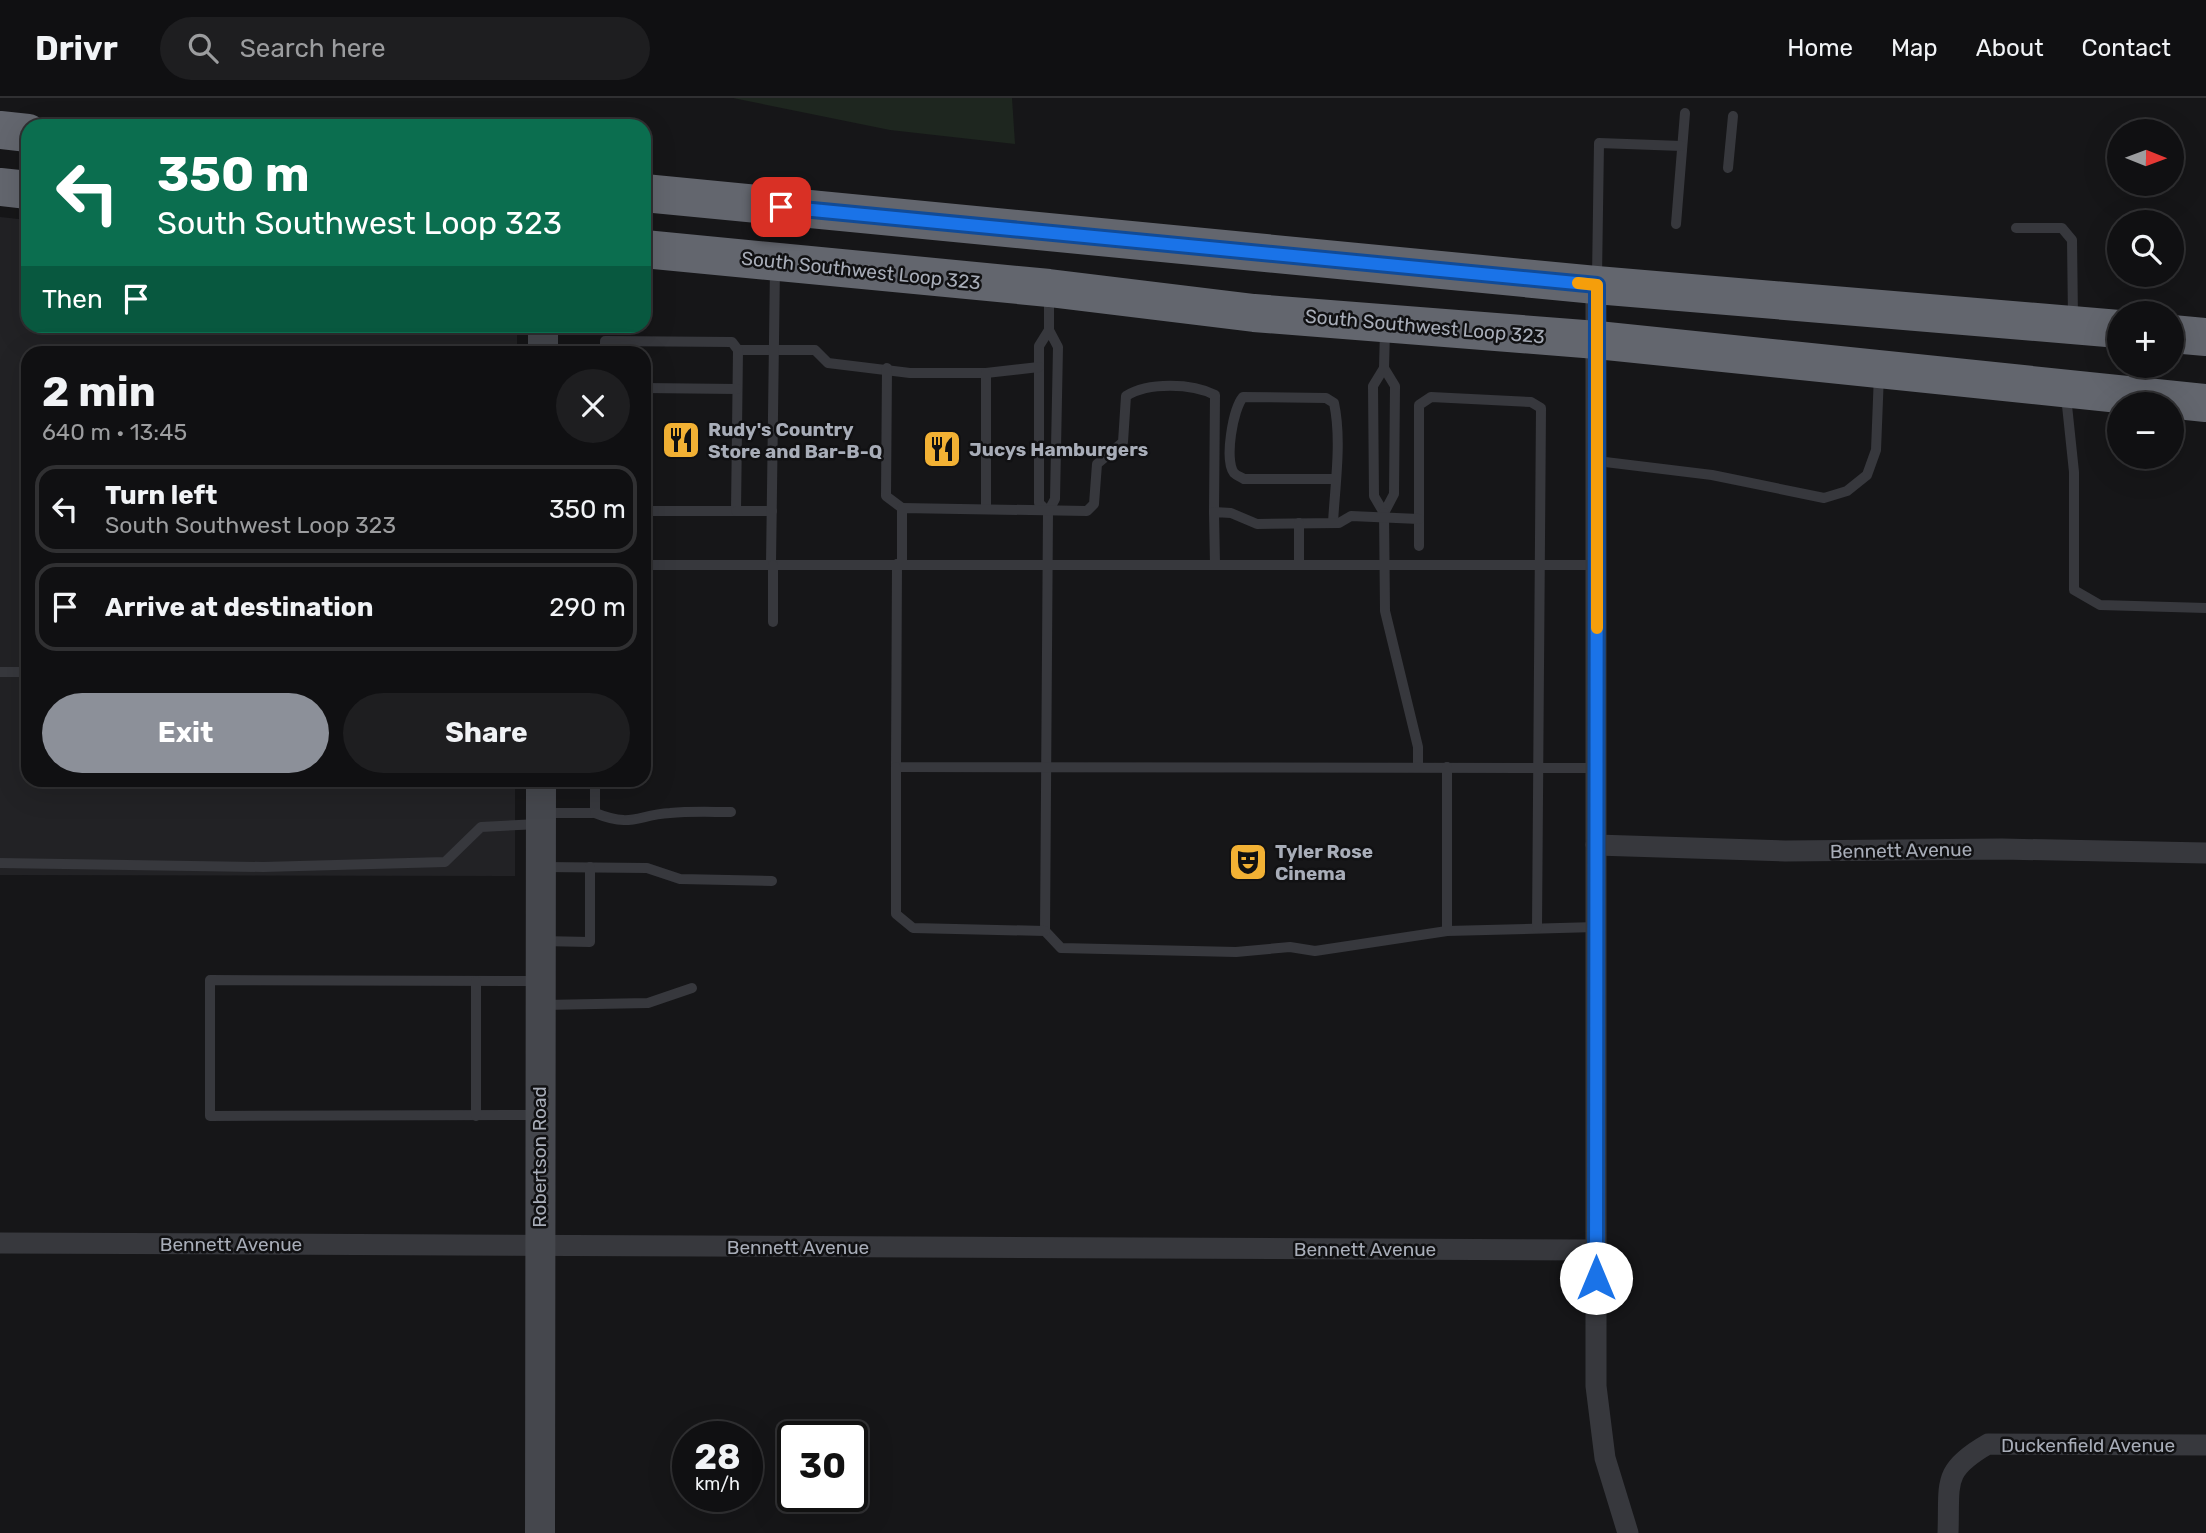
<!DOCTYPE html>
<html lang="en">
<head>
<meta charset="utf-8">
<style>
	:root { --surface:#101012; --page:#1e1e20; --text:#f1f3f6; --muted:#9c9d9f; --line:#303032; --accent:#8c9099 }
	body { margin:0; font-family:Rubik,sans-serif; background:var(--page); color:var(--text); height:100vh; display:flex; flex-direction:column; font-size:26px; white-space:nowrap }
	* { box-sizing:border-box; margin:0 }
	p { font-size:23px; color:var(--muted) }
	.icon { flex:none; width:38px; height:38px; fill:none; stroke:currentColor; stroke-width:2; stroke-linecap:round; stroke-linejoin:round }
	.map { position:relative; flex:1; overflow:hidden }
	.drawer { position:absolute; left:21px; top:248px; width:630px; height:441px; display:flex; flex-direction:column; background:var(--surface); border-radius:21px; box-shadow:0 7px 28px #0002,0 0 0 2px var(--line) }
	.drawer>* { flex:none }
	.top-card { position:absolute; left:21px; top:21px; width:630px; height:214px; border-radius:21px; box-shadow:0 7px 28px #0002,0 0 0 2px var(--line); background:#0b6e4f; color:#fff; overflow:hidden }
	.needle { width:46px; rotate:91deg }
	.tools { position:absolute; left:2107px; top:21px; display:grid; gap:14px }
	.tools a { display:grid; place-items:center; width:77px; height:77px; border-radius:50%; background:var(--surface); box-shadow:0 7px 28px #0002,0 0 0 2px var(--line); font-size:35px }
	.speed { position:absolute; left:672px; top:1323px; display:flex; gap:14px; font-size:35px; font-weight:700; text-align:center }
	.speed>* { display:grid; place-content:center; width:91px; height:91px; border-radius:50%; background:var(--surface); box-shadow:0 7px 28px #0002,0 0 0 2px var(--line); line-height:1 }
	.speed small { font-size:18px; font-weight:400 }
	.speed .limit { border:4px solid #111; border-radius:10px; background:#fff; color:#111 }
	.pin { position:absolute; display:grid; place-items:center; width:60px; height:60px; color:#fff; margin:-30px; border-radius:14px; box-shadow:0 4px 10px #0006 }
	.me { position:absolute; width:77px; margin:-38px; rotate:0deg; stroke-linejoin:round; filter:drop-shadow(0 0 5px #0008) }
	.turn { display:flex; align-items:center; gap:24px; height:147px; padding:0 21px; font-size:32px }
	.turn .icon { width:91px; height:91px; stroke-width:2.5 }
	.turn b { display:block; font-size:49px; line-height:60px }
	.then { display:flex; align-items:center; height:66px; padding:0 21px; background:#0003; gap:14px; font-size:26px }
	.round { display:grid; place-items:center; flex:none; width:74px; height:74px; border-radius:37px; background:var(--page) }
	.overview { display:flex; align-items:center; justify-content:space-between; height:119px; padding:0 21px }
	h1 { font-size:42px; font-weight:700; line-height:52px }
	.primary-button { display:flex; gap:14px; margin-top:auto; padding:14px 21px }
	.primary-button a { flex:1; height:80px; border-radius:42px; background:var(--accent); color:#fff; font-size:28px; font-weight:700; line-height:80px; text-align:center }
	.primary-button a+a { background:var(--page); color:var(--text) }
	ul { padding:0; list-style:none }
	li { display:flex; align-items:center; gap:21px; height:88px; margin:0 14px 10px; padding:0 7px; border:4px solid var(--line); border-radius:21px }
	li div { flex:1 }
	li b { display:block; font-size:26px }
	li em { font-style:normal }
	header { display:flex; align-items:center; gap:42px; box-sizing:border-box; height:98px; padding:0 35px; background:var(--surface); border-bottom:2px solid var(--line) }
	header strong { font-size:33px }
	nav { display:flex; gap:38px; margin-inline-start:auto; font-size:24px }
	.search { width:490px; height:63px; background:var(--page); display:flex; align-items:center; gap:18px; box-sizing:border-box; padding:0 24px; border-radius:38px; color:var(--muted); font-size:26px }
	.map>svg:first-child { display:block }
	.built { fill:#222225 }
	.green { fill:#1e261f }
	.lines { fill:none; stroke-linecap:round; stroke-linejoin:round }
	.lane { stroke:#37383d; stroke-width:10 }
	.street { stroke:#37383d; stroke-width:21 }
	.secondary { stroke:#45474d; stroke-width:30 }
	.highway { stroke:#63666e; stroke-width:38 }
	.route-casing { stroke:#114b97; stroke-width:18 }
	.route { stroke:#1a73e8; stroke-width:12 }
	.slow { stroke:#f59e0b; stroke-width:12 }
	.labels { text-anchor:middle; stroke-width:5; stroke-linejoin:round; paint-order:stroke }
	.street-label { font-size:19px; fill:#a8adb8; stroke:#111113 }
	.poi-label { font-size:19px; font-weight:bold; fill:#a8adb8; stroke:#111113; text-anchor:start }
</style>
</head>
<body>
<header>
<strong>Drivr</strong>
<div class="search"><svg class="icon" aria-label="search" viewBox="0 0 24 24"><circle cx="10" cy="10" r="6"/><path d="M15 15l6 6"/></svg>Search here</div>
<nav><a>Home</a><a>Map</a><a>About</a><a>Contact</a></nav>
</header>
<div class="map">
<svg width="2206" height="1435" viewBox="0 0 2206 1435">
	<rect width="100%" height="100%" fill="#161618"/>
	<path class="built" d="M0,119l28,3v106h489v27l-489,1v426l487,1v95l-515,-1z"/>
	<path class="green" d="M733,0h279l3,46 -125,-14z"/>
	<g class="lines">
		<g class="lane">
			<path d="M1728,70l5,-52"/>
			<path d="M1676,126l9,-111"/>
			<path d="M2016,130h46l10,12 1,78"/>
			<path d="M1597,179l2,-134 83,3"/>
			<path d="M1049,232l9,17 -3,152 -7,13 -9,-9v-157l10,-16v-36"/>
			<path d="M738,252h77l13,13 82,10h76l53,-6"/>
			<path d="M605,256v-13l127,1 6,8 -2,161h-92"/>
			<path d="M887,270l-1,128 16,12"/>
			<path d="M1384,270l11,18 -1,108 -10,19 -10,-17 -1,-110 11,-18 1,-38"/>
			<path d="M644,290l93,1"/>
			<path d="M2066,298l8,76v118l26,15 106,3"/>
			<path d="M1597,363l115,14 112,23 23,-7 20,-16 9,-25 3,-76"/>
			<path d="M986,410v-135"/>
			<path d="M736,413h36"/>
			<path d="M1048,414l-3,419 16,17 175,4 54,-5 25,4 132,-20 149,-4"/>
			<path d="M1384,415l1,98 33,136v20"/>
			<path d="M1333,425c2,-38 9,-83 1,-120l-8,-5 -83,-1c-10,12 -19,63 -9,76 3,3 7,4 10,6h91"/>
			<path d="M1419,448v-141l12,-8 100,5 10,6 -4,520"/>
			<path d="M771,466l4,-298"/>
			<path d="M897,466l-1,203 701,1"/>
			<path d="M902,466v-56l185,3 7,-7 3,-40 26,-22 3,-46c22,-14 66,-13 89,-1l-1,117"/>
			<path d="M1215,466l-1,-52 17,1 26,11 82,-1 12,-7 68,3"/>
			<path d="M1299,466v-41"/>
			<path d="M644,467h952"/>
			<path d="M773,524v-57"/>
			<path d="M0,574h28"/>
			<path d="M896,669v147l17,14 132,3"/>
			<path d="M542,715h53v-33"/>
			<path d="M595,715c38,15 41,2 75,0 20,-2 41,-1 61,-1"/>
			<path d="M0,765l263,4 182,-5 36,-35 58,-3"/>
			<path d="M543,769l104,1 33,11 92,2"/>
			<path d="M1447,833v-164"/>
			<path d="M541,843l49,1v-75"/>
			<path d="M537,883l-327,-1v136l329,-1"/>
			<path d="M543,907l105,-2 44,-15"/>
			<path d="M476,1018v-135"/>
		</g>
		<g class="street">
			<path d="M1596,187v1101l9,72 23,75"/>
			<path d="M1596,747l189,6 217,-2 204,4"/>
			<path d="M0,1145l1596,7"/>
			<path d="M1948,1435c2,-50 -7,-62 40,-89l218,1"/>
		</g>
		<g class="secondary">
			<path d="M543,256v-28"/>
			<path d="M540,1435l1,-753"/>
		</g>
		<g class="highway">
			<path d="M0,32l28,3"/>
			<path d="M0,89l28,3"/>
			<path d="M644,95l952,92 523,44"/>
			<path d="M644,151l405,39 205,25 343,27 609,63"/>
			<path d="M2172,236l34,3"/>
		</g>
	</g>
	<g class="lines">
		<defs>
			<path id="route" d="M781,109l816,78 -1,993"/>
		</defs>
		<use href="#route" class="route-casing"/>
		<use href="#route" class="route"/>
		<path class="slow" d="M1578,185l19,2v343"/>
	</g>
	<defs>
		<symbol id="restaurant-square" viewBox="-11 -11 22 22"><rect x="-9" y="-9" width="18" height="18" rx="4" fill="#f2b134" stroke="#111113"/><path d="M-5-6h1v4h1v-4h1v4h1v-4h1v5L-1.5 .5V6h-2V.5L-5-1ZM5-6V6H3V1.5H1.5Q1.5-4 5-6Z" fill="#111"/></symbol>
		<symbol id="theatre-square" viewBox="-11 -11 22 22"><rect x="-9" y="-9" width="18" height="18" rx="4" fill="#f2b134" stroke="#111113"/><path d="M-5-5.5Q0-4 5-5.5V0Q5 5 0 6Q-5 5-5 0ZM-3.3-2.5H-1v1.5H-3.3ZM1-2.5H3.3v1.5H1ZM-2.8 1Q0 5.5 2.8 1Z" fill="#111"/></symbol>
	</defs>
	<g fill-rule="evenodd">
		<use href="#restaurant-square" x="659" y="320" width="44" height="44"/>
		<use href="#restaurant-square" x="920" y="329" width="44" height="44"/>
		<use href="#theatre-square" x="1226" y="742" width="44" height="44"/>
	</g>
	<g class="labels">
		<g class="street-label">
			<text transform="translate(861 172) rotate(6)" y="7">South Southwest Loop 323</text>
			<text transform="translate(1425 228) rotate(5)" y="7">South Southwest Loop 323</text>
			<text transform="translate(1901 752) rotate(-1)" y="7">Bennett Avenue</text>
			<text transform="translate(539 1059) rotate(-90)" y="7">Robertson Road</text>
			<text x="231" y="1153">Bennett Avenue</text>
			<text x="798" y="1156">Bennett Avenue</text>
			<text x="1365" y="1158">Bennett Avenue</text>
			<text x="2088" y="1354">Duckenfield Avenue</text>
		</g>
		<g class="poi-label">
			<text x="708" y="338">Rudy's Country<tspan x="708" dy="22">Store and Bar-B-Q</tspan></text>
			<text x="969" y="358">Jucys Hamburgers</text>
			<text x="1275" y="760">Tyler Rose<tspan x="1275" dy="22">Cinema</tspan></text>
		</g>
	</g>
</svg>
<div class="tools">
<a><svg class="needle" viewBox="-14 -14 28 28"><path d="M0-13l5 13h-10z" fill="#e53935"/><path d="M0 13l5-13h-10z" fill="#9c9d9f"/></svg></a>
<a><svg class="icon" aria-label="search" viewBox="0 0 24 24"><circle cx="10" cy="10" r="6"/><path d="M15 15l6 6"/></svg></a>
<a>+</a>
<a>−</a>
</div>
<div class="speed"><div>28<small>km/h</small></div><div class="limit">30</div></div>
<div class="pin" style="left:781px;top:109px;background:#d93025"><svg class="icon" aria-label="arrive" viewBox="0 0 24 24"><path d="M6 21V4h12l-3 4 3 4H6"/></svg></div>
<svg class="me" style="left:1596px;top:1180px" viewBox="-20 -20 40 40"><circle r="19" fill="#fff"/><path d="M0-13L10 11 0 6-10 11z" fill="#1a73e8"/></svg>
<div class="top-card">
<div class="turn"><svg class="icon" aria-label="left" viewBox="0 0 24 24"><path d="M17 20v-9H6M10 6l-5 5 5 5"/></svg><div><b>350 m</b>South Southwest Loop 323</div></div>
<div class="then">Then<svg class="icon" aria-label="arrive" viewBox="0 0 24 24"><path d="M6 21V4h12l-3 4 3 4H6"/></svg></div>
</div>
<section class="drawer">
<div class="overview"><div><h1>2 min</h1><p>640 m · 13:45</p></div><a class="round"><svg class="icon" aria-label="close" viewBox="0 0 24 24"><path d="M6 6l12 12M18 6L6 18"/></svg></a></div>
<ul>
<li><svg class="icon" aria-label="left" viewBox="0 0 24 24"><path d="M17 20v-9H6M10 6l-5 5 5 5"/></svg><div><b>Turn left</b><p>South Southwest Loop 323</p></div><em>350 m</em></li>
<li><svg class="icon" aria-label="arrive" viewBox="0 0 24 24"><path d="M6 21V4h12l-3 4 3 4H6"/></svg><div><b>Arrive at destination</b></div><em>290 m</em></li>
</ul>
<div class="primary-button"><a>Exit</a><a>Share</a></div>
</section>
</div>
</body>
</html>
